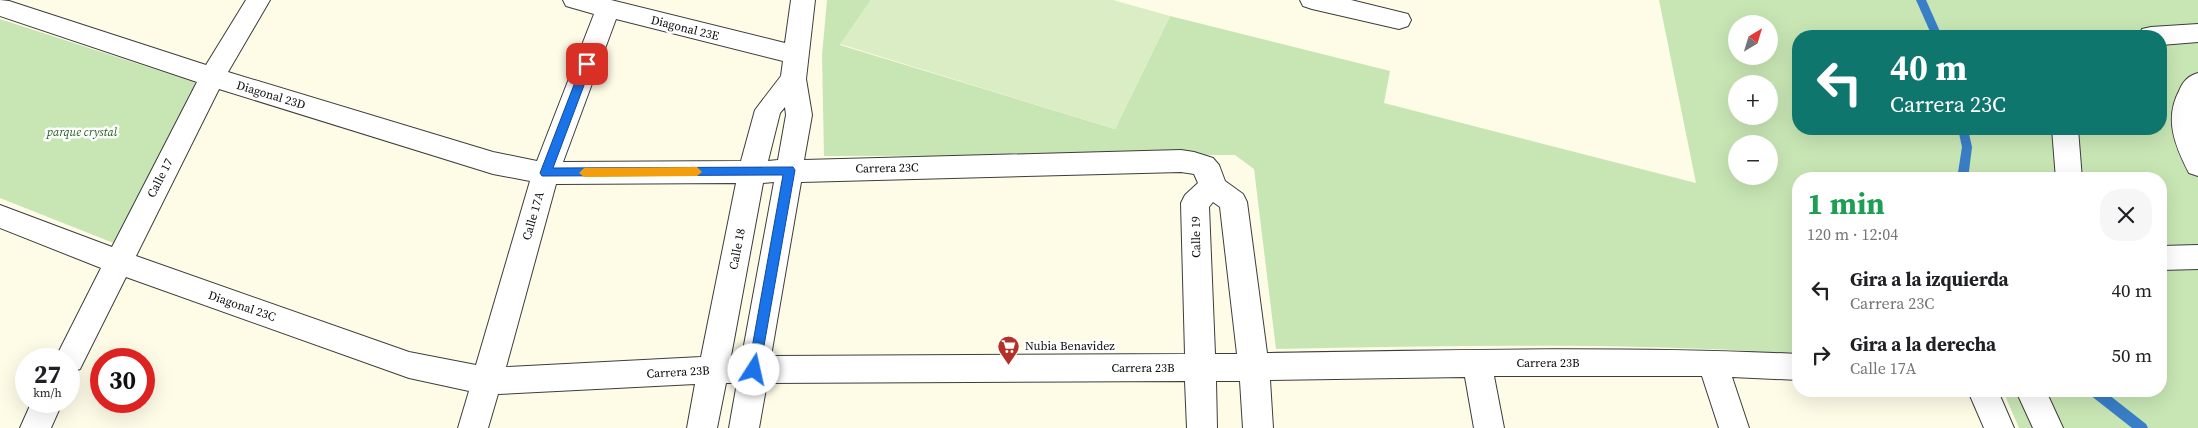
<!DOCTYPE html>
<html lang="es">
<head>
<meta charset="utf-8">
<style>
	:root { --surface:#fff; --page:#f6f6f6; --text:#202124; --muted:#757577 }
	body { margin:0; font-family:"Source Serif 4",serif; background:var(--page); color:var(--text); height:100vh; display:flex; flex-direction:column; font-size:19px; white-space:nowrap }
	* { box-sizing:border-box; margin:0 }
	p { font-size:16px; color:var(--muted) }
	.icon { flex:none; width:28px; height:28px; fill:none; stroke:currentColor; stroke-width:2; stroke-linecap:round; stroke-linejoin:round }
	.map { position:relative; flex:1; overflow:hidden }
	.side { position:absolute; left:1792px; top:172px; width:375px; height:225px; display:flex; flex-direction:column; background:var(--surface); border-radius:20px; box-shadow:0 5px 20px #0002 }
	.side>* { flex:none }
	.hud { position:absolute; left:1792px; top:30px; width:375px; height:105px; border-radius:20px; box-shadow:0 5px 20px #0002; background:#0f766e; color:#fff; overflow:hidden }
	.needle { width:32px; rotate:38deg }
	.controls { position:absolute; left:1728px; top:15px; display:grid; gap:10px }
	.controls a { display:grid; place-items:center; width:50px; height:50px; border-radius:50%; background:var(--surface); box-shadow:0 5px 20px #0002; font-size:25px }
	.speed { position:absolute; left:15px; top:348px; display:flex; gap:10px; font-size:25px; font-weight:700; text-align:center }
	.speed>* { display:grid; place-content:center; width:65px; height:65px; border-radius:50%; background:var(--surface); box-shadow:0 5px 20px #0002; line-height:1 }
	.speed small { font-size:12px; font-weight:400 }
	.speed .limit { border:8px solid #d22; background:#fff; color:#111 }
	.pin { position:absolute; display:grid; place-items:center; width:42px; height:42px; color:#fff; margin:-21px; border-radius:10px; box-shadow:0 2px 8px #0006 }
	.me { position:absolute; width:55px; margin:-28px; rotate:10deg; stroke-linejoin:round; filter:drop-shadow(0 0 4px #0008) }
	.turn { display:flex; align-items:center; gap:18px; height:105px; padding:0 15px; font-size:22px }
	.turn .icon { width:65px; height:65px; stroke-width:2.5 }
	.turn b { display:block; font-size:35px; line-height:42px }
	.round { display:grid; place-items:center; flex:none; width:52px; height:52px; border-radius:20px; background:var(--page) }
	.summary { display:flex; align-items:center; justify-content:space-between; height:85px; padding:0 15px }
	h1 { font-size:30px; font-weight:700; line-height:38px; color:#1e9e55 }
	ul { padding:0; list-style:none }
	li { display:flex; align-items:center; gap:15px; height:65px; padding:0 15px }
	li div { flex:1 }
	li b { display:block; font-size:19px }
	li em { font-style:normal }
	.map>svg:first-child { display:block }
	.green { fill:#c8e6b4; fill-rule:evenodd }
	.pitch { fill:#dbedc5 }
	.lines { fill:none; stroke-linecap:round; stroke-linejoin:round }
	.stream { fill:#397ec7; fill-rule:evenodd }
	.minor-casing { stroke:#3d3d3d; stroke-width:2 }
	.minor { fill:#fff; fill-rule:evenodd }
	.route { fill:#1a73e8; stroke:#114b97 }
	.slow { fill:#f59e0b }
	.labels { text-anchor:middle; stroke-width:5; stroke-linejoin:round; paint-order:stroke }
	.street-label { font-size:12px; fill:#0a0a0a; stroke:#fff }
	.park-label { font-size:12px; font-style:italic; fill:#245d1e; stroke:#fff }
	.poi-label { font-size:12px; fill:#0a0a0a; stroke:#fff; text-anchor:start }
</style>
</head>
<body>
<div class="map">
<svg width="2198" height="428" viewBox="0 0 2198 428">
	<rect width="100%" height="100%" fill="#fefce7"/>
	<g class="green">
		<path d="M827,0h44l-31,45 275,84 55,-113 220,55 -6,32 312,80 -37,-183h539v428h-179l-16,-37h158v-212h-362v175c-174,-12 -349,-8 -523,-5l-22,-180 -19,-14 -411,1 -2,-101zM1736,24h33v32h-33zM1799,36h362v93h-362zM1736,84h33v32h-33zM1736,144h33v32h-33z"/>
		<path d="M0,19l200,65 -84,160 -116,-46z"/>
	</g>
	<path class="pitch" d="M871,0h242l57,16 -55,113 -275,-85z"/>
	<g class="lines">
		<g class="stream">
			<path d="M1916,0h10l16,36h-10z"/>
			<path d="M1958,129h10l4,18 -4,32h-11l5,-32z"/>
			<path d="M2088,391h16l42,33 2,4h-16l-42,-33z"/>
		</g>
		<defs>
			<g id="minor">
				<path d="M0,0l9,1 197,64 40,-65h24l-42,72 265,80 44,9 57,-147 -28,-8 -3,-6h48l174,43 6,-43h24l-9,79 6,36 -8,45 377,-10 13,2 19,6 6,7 6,16 18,13 4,8 20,151c177,-3 355,-7 532,1v26l-67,-3 17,51h-30l-17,-52h-208l10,52h-30l-9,-51 -195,3 3,48h-30l-3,-47h-24l1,47h-30l-2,-47 -418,2 -8,45h-30l8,-45h-11l-9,45h-30l8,-44 -197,10 -10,34h-30l11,-37 -60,-13 -283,-101 -46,92 -11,4v-14h-14l46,-91 -101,-40v-23l112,42 85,-165 -197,-66zM616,19l167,42 -2,15 -26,34 -14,51 -178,1zM219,89l274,85 37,7 -54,184 -67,-13 -273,-96zM785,107l1,8 -8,45 -10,1 12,-48zM1181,172l13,2 4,9 -13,12 -4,8 4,151 -414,2 30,-174zM774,182l-32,174h-11l32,-173zM736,183l-35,174 -195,10 50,-183zM1213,202l7,5 17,147h-22l-6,-147z"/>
				<path d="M1300,0h51l57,14 3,6 -3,6 -9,3 -87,-20 -9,-3z"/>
				<path d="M2198,24v18l-37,3v-9h-22l3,-7 9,-2z"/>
				<path d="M2198,73v103l-9,-3c-14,-27 -25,-54 -10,-82 4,-10 9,-15 19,-18z"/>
				<path d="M2052,129h26l4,50h-26z"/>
				<path d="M2198,245v24l-37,1v-24z"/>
				<path d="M1968,391h30l16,37h-30z"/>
				<path d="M2016,391h30l17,37h-30z"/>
				<path d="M32,401h31l-12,27h-31z"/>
			</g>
		</defs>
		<use href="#minor" class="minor-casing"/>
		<use href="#minor" class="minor"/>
	</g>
	<path class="route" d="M587,60l5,4 -39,104 240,-1 2,3 -36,204 -5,2 -4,-2 -2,-4 35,-195 -241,1 -2,-3 42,-109z"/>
	<path class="slow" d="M697,167l5,5 -5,4 -113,1 -5,-4 5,-5z"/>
	<defs>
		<symbol id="supermarket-pin" viewBox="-11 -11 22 30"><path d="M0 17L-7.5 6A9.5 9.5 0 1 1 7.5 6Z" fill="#b33129" stroke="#fff"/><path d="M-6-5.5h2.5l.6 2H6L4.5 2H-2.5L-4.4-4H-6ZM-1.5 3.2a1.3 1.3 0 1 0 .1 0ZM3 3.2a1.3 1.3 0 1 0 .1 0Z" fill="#fff"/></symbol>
	</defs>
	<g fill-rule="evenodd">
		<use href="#supermarket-pin" x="996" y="334" width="25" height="34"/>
	</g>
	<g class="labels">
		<g class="street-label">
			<text transform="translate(685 28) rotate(14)" y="4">Diagonal 23E</text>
			<text transform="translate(271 95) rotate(17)" y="4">Diagonal 23D</text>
			<text transform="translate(887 168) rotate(-1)" y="4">Carrera 23C</text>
			<text transform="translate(160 178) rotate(-63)" y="4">Calle 17</text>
			<text transform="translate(533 216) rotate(-74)" y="4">Calle 17A</text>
			<text transform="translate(1196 237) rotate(-91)" y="4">Calle 19</text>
			<text transform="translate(737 249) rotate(-79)" y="4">Calle 18</text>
			<text transform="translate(242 306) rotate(19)" y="4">Diagonal 23C</text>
			<text x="1548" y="367">Carrera 23B</text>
			<text x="1143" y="372">Carrera 23B</text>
			<text transform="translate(678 372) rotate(-3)" y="4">Carrera 23B</text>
		</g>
		<g class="park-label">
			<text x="82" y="136">parque crystal</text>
		</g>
		<g class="poi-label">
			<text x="1025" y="350">Nubia Benavidez</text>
		</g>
	</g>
</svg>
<div class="controls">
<a><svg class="needle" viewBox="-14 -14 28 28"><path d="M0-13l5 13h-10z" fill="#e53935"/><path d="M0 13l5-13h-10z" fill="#757577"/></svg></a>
<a>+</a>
<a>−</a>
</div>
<div class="speed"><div>27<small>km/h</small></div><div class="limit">30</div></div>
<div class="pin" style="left:587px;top:64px;background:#d93025"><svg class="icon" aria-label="arrive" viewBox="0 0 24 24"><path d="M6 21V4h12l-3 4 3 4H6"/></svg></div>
<svg class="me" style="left:754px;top:370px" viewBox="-20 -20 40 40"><circle r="19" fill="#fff"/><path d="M0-13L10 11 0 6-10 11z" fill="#1a73e8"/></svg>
<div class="hud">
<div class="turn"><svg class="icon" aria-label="left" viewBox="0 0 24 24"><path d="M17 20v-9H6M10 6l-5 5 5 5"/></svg><div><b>40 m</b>Carrera 23C</div></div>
</div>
<section class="side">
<div class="summary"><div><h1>1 min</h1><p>120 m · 12:04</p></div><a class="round"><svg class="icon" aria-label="close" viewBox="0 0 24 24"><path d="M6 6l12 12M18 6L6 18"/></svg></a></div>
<ul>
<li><svg class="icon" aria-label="left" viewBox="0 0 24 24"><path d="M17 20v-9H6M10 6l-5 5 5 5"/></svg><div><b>Gira a la izquierda</b><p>Carrera 23C</p></div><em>40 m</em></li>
<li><svg class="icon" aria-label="right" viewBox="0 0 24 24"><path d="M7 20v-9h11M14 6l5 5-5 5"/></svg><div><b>Gira a la derecha</b><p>Calle 17A</p></div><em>50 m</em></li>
</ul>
</section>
</div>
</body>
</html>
